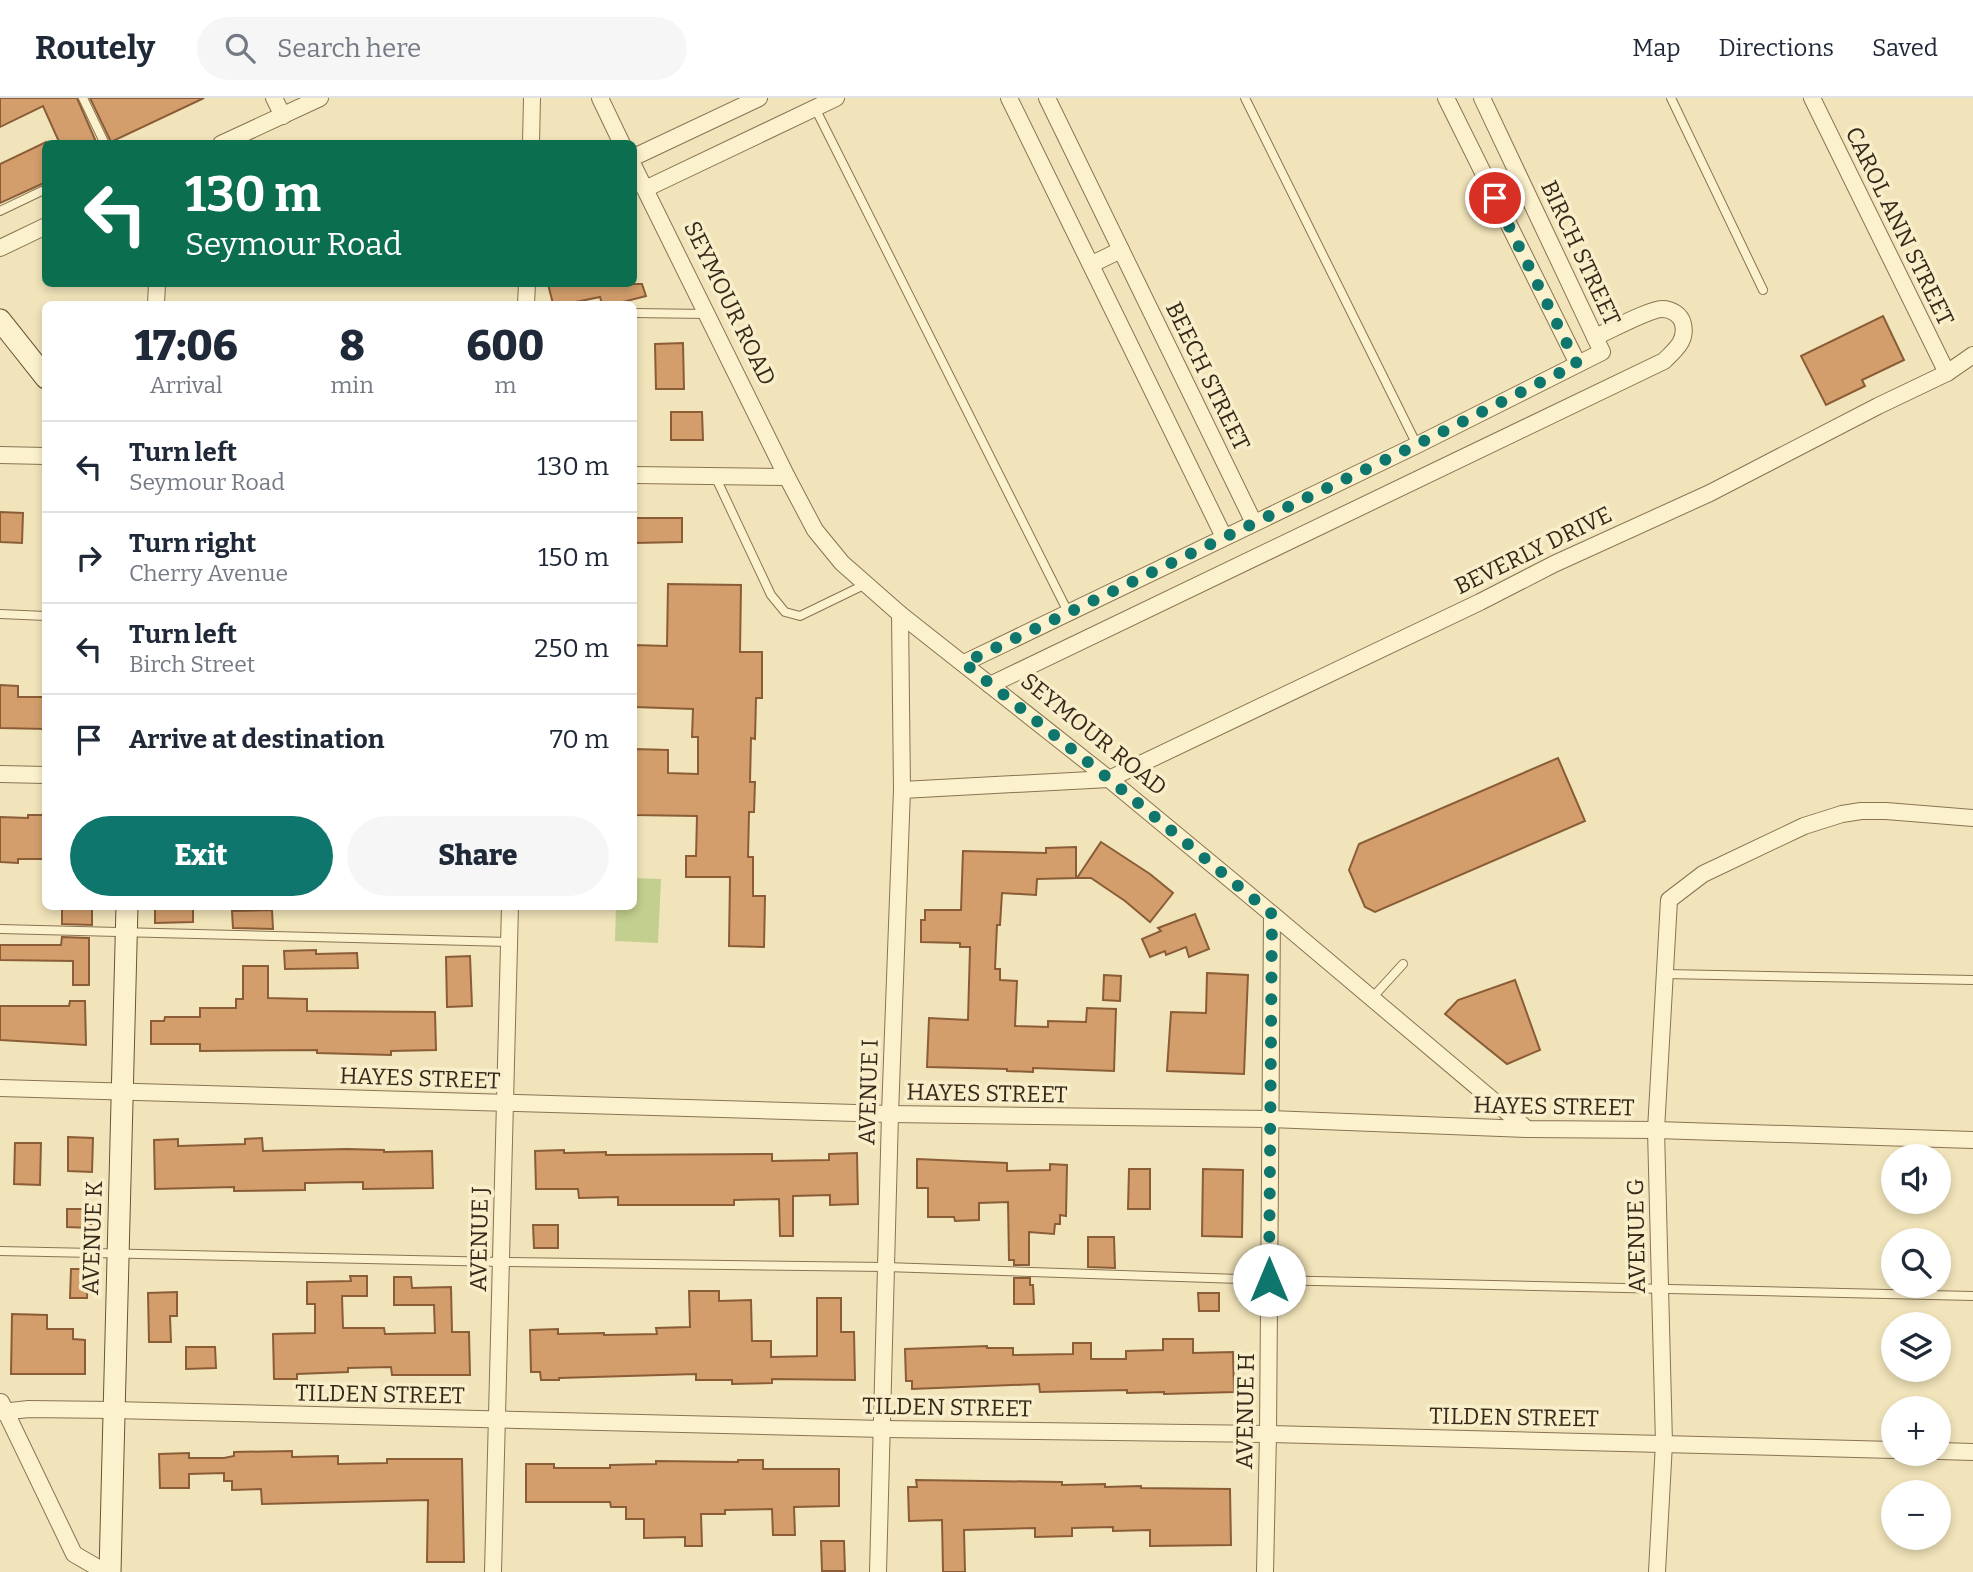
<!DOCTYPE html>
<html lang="en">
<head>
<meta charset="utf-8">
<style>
	:root { --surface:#fff; --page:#f6f6f7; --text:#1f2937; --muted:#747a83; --line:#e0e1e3; --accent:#0f766e }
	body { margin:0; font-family:Bitter,serif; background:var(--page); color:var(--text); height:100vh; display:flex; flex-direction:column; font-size:26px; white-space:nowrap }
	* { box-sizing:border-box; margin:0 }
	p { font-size:23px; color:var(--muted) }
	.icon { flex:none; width:38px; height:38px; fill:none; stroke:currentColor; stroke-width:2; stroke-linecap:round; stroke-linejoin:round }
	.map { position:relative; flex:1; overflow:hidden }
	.details { position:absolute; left:42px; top:203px; width:595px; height:609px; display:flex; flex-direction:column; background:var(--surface); border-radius:10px; box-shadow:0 4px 10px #0003 }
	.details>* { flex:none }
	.banner { position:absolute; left:42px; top:42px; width:595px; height:147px; border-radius:10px; box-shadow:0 4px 10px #0003; background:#0b6e4f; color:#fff; overflow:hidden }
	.tools { position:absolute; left:1881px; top:1046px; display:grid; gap:14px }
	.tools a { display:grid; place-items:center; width:70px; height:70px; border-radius:50%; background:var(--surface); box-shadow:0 4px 10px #0003; font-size:35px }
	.pin { position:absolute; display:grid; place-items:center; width:60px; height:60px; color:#fff; margin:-30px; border:4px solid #fff; border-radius:50%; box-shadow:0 2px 7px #0007 }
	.me { position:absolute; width:77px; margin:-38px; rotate:0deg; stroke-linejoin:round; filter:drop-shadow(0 0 5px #0008) }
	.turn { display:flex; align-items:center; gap:24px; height:147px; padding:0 28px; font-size:32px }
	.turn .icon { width:91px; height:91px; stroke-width:2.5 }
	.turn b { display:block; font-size:49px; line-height:60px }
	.eta { display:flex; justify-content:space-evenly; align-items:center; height:119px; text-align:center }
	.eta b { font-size:42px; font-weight:800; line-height:49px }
	.cta { display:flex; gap:14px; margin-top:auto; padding:14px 28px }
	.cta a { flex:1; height:80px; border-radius:42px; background:var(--accent); color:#fff; font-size:28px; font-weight:800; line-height:80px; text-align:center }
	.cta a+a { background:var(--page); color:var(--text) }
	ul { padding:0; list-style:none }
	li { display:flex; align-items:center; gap:21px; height:91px; padding:0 28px; border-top:2px solid var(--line) }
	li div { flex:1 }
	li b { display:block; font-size:26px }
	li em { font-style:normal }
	header { display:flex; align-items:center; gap:42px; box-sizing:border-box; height:98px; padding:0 35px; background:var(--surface); border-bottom:2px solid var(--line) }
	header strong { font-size:33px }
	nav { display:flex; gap:38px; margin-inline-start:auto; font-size:24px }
	.search { width:490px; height:63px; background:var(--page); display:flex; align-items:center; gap:18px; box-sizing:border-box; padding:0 24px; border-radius:38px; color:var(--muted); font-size:26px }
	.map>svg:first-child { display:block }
	.green { fill:#c3cf8e }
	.building { fill:#d39e6c; stroke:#8a5d37; stroke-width:2 }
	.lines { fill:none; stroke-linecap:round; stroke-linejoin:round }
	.lane-casing { stroke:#897353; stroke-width:10 }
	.street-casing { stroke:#897353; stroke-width:18 }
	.secondary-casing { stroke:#6a5437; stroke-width:23 }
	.lane { stroke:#fcf1cd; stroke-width:8 }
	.street { stroke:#fcf1cd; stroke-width:16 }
	.secondary { stroke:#fcf1cd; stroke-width:21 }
	.route { stroke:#0f766e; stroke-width:12; stroke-dasharray:0 21.6 }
	.labels { text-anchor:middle; stroke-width:7; stroke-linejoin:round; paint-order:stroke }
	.street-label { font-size:23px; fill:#37291a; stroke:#f8eeca }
</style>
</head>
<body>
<header>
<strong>Routely</strong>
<div class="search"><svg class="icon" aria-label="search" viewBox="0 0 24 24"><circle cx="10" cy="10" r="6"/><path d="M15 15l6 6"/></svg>Search here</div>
<nav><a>Map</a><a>Directions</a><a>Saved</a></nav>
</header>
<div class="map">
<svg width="1973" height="1474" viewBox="0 0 1973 1474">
	<rect width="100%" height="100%" fill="#f1e4ba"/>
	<path class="green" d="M634,780l27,1 -3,64 -43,-2 1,-34 18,-1z"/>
	<g class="building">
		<path d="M0,0h77l20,46h-37l-17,-38 -43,21z"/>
		<path d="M90,0h114l-93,44z"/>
		<path d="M46,44v40l-46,21v-39z"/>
		<path d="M548,186h94l4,12 -31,8h-13l-2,-7 -34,7h-13z"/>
		<path d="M1883,218l21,44 -42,20 3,6 -39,19 -25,-49z"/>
		<path d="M683,245l1,46h-28l-1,-45z"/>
		<path d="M671,314h31l1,28h-32z"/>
		<path d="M0,414l23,1 -1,30 -22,-1z"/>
		<path d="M634,420h48v24l-48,1z"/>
		<path d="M668,486l73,1 -1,67h22v46h-6l-1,41 -4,-1 -1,44h5l-1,30h-5l-1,45h5v39h12l-1,51 -35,-1 1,-69h-44v-21h10l1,-40 -63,-1 1,-66 33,1v23l30,1v-37h-6l1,-28 -59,-2v-62l33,1z"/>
		<path d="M0,587l18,1v11h28v32l-46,-1z"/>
		<path d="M1558,660l27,63 -210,91 -10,-5 -16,-37 10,-26z"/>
		<path d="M28,717h18v44h-28v4l-18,-1v-45l28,1z"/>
		<path d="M1101,744l49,32 23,19 -23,29 -25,-21 -34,-23h-14z"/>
		<path d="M1076,749v31l-39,1 -1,16 -34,-2 -2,32h-3l-2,44h5v11l17,1 -2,45 33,1v-6l38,1 1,-14 29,1 -2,62 -81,-3v4l-26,-1v-2l-80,-2 2,-49 39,2 2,-73h-10v-4l-39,-1v-22h4v-10h36l2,-59 83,2v-5z"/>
		<path d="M62,808h30v19l-30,-1z"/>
		<path d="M155,808h38v16l-38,1z"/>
		<path d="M272,812l1,19 -40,-1 -1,-17z"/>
		<path d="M1195,816l14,35 -20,8 -3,-10 -20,8 -1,-4 -15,6 -8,-18 19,-8 -3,-3z"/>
		<path d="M62,839l27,1v47h-16v-24l-73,-1v-15h61z"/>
		<path d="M316,852v4l41,-1 1,15 -73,1 -1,-18z"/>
		<path d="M470,858l2,50 -25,1 -1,-50z"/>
		<path d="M243,868h25v32l39,1v12l128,1 1,38 -45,1v4l-74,-2v-3l-117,1v-7h-49v-23h13l1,-4h35v-9h36v-9h7z"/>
		<path d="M1207,875l41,2 -4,99 -77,-3 4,-59 35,1z"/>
		<path d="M1104,877l17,1 -1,25 -17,-1z"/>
		<path d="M1515,882l25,70 -33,14 -62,-50 13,-14z"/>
		<path d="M70,903h15l1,44 -86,-5v-34h69z"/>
		<path d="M68,1039l25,1 -1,34 -24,-1z"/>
		<path d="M262,1040l1,13 84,-2 37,1v2l48,-1 1,37 -70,1v-7l-58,1v7l-71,1v-4l-79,2 -1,-49 24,-1v7l67,-2v-5z"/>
		<path d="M15,1045h26l-1,42 -26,-1z"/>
		<path d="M564,1052v3l42,-1v3l166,-1v7l57,-1v-6l28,-1 1,51 -28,1v-10l-37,1v40h-13l-1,-37 -45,1v5h-116v-8l-39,1 -1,-9h-42l-1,-38z"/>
		<path d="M917,1061l90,4v8l43,-1v-6l17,1 -1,51 -6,-1v9h-5l-1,10 -25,-2v33h-15v-5h-5l-1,-58 -29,1v17l-24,1 -1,-4h-26v-29h-11z"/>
		<path d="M1129,1071h21v40h-22z"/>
		<path d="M1203,1071l40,1 -1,67 -40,-1z"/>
		<path d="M67,1111h25l-1,19 -24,-1z"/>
		<path d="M533,1127h25v23h-24z"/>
		<path d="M1088,1139h26l1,31 -27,-1z"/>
		<path d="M71,1171h17l-1,29h-17z"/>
		<path d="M350,1178h17v20h-25l1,32h41l1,6 50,-1 -1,-28h-40v-28h17l1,11 39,-1 1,45h17l1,43h-78l-1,-8 -43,1v4l-51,2v5h-23l-1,-45 42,-1v-29h-8v-22l44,-1z"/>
		<path d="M1014,1180h16v7h3l1,19h-20z"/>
		<path d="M689,1193h30v10l32,-1 1,41h19v16l46,-1v-58h24v34h13l1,48 -83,-1v4l-40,1v-4h-36v-6l-137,4v2h-18l-1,-8h-9l-1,-42 28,-1v5l46,-1v2l53,-1 -1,-6 34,-1z"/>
		<path d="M177,1194v24h-7l1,26h-22l-1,-49z"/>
		<path d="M1198,1195h21v18h-20z"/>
		<path d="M12,1216l35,1v14h26v10l12,1v34h-74z"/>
		<path d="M1163,1241h30v14l40,-1 1,40 -70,2v-2l-37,1v-3l-87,2 -1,-8 -127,5v-8h-6l-1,-32 82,-3v2h26v7l60,-1v-11h18v16h35v-8l37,-1z"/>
		<path d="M186,1249h29l1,21 -30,1z"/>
		<path d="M292,1353v6l46,-1v8l49,-1v-4h75l2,103h-37l1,-62 -166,4 -1,-15 -29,1v-9h-8v-8l-35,1v14h-29l-1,-34 30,-1v5h35l10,-2v-4z"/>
		<path d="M738,1362h25v9h76v37l-45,1 1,28h-22l-1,-26 -47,1v4h-24l1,32h-17v-9l-41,1v-19h-18v-12h-15l-1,-5h-84v-38h28v4h56v-3l46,-1v-3l82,1z"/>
		<path d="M916,1382l146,2v3l43,-1v3l36,-1v2l89,1 1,56 -81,1v-16l-37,1v-4l-41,1v8l-37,1v-9l-71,2 1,42h-22l-1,-52 -33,1 -1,-34h9z"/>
		<path d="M821,1443h23l1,30h-23z"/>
	</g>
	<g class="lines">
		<defs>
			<g id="lane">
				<path d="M83,0l22,46"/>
				<path d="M1245,0l172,347"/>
				<path d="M1671,0l92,192"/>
				<path d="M815,10l253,504"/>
				<path d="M0,113l46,-22"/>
				<path d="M634,215l72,1"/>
				<path d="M715,378l56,119 14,17 15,4 66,-32"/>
				<path d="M0,516l46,2"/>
				<path d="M0,831l509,13"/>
				<path d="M1665,876l308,6"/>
				<path d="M1372,900l31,-34"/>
				<path d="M0,1153l501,11 385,5 383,13 704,16"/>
			</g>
			<g id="street">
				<path d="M274,0l9,18"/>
				<path d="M600,0l22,46"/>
				<path d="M1009,0l215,439"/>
				<path d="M1047,0l207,425"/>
				<path d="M1446,0l132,266"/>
				<path d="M1812,0l135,275"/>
				<path d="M221,46l99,-46"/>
				<path d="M531,46l1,-46"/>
				<path d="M634,59l125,-59"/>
				<path d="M634,69l153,310 28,53 27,33 58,51 209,165 163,135 255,215"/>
				<path d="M645,91l191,-91"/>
				<path d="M0,150l46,-22"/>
				<path d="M1092,166l29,-14"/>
				<path d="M156,206l1,-20"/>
				<path d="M526,206l1,-20"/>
				<path d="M0,357l46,1"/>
				<path d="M634,377l153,2"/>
				<path d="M964,565l453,-218 185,-93 -120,-254"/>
				<path d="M990,587l674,-324c11,-11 23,-20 19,-37 -2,-9 -11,-15 -21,-15 -12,0 -53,22 -67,28"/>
				<path d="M0,676l46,1"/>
				<path d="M902,692l207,-11 371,-177 74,-38 156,-71 168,-87 69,-33 26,-18"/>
				<path d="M0,990l890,26 380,5 257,10 129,1 317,10"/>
				<path d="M1,1304l73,152 31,18"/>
				<path d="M0,1314l29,-3 84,1 770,19 385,5 626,16"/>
				<path d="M1939,1353l34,1"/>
				<path d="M493,1474l17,-666"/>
				<path d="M878,1474l12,-458 12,-324 -2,-176"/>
				<path d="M1265,1474l3,-138 4,-520"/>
				<path d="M1657,1474l7,-129 -8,-313 13,-230 34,-26 101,-48 38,-12 19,-3h25l87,7"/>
			</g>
			<g id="secondary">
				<path d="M0,222l46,58"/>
				<path d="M110,1474l17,-666"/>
			</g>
		</defs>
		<use href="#lane" class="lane-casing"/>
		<use href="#street" class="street-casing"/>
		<use href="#secondary" class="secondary-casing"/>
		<use href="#lane" class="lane"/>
		<use href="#street" class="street"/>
		<use href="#secondary" class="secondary"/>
	</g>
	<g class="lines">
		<path class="route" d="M1269,1182l3,-366 -163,-135 -145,-116 452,-218 161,-81 -82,-166"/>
	</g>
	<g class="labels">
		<g class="street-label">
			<text transform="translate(1900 128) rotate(64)" y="8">CAROL ANN STREET</text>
			<text transform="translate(1581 155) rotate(65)" y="8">BIRCH STREET</text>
			<text transform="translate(730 205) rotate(64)" y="8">SEYMOUR ROAD</text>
			<text transform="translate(1208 278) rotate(64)" y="8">BEECH STREET</text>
			<text transform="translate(1533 452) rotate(-26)" y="8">BEVERLY DRIVE</text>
			<text transform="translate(1094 636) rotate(39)" y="8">SEYMOUR ROAD</text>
			<text transform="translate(420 980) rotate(2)" y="8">HAYES STREET</text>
			<text transform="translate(868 994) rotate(-88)" y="8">AVENUE I</text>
			<text transform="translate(987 995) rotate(1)" y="8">HAYES STREET</text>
			<text transform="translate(1554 1008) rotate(1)" y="8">HAYES STREET</text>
			<text transform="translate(1636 1138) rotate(-91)" y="8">AVENUE G</text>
			<text transform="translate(92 1140) rotate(-88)" y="8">AVENUE K</text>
			<text transform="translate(479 1141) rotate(-89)" y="8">AVENUE J</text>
			<text transform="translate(380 1296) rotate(1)" y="8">TILDEN STREET</text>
			<text transform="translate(947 1309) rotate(1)" y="8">TILDEN STREET</text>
			<text transform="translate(1245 1313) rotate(-89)" y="8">AVENUE H</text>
			<text transform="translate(1514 1319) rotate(1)" y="8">TILDEN STREET</text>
		</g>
	</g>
</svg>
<div class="tools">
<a><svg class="icon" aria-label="sound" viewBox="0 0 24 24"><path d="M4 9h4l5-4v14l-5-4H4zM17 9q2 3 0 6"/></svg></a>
<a><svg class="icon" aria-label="search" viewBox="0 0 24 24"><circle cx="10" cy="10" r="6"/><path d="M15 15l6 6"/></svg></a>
<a><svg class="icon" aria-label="layers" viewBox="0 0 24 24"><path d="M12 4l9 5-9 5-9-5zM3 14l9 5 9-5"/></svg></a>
<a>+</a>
<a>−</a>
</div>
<div class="pin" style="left:1495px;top:100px;background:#d93025"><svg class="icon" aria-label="arrive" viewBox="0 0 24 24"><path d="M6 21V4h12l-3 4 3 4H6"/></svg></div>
<svg class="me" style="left:1269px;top:1182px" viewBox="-20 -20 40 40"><circle r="19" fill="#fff"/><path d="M0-13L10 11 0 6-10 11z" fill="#0f766e"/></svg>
<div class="banner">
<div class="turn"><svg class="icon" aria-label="left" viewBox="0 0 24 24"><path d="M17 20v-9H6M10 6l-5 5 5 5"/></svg><div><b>130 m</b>Seymour Road</div></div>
</div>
<section class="details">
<div class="eta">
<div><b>17:06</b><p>Arrival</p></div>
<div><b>8</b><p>min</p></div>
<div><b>600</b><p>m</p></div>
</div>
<ul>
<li><svg class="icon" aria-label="left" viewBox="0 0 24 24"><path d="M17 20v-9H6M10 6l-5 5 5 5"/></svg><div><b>Turn left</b><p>Seymour Road</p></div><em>130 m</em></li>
<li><svg class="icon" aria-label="right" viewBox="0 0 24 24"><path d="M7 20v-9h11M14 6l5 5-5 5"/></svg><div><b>Turn right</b><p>Cherry Avenue</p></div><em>150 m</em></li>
<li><svg class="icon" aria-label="left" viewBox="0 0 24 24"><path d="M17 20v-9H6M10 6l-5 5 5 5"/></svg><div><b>Turn left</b><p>Birch Street</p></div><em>250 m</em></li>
<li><svg class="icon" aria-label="arrive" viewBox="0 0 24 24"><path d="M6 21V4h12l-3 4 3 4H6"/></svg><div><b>Arrive at destination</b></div><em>70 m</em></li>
</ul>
<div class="cta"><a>Exit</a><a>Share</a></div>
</section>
</div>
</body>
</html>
